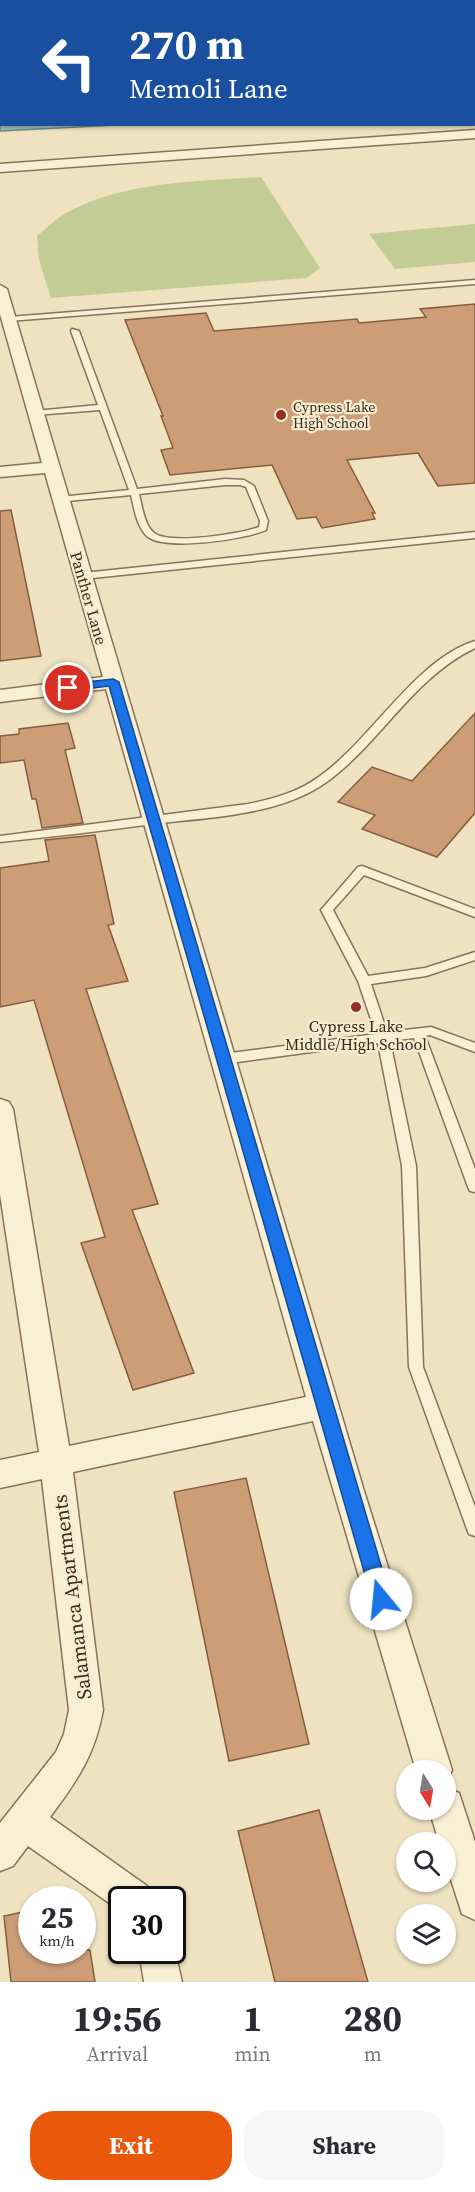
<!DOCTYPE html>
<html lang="en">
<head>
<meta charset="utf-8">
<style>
	:root { --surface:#fff; --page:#f7f7f7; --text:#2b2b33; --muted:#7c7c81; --accent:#ea580c }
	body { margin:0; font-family:"Source Serif 4",serif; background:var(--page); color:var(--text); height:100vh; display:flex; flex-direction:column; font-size:22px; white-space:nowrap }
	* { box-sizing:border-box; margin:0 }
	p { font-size:20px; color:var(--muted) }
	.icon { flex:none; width:33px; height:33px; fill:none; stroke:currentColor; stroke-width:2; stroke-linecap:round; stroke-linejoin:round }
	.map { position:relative; height:1982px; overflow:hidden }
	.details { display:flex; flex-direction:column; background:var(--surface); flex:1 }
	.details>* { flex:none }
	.hud { position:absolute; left:0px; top:0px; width:476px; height:126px; box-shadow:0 2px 4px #0004; background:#1a4fa0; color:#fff; overflow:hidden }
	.needle { width:39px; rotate:169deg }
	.buttons { position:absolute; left:396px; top:1760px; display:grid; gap:12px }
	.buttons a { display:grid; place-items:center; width:60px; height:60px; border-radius:50%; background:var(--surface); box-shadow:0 2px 4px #0004; font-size:30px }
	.speed { position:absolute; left:18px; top:1886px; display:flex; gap:12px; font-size:30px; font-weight:700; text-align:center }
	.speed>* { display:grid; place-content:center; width:78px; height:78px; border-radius:50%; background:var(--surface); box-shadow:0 2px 4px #0004; line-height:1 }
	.speed small { font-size:15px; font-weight:400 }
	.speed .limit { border:3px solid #111; border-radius:9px; background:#fff; color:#111 }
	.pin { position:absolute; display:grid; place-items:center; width:51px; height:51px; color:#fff; margin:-26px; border:3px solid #fff; border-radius:50%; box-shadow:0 2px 6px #0007 }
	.me { position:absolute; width:66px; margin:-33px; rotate:343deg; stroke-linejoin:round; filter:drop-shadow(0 0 4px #0008) }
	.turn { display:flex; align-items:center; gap:21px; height:126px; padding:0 30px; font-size:27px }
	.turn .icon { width:78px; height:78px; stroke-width:2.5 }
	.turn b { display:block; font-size:42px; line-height:51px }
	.eta { display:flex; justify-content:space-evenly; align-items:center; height:102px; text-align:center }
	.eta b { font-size:36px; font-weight:700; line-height:42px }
	.cta { display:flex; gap:12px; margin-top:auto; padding:12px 30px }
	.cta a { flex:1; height:69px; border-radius:24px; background:var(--accent); color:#fff; font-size:24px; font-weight:700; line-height:69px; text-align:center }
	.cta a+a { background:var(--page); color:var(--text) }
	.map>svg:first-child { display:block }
	.green { fill:#c3cc95 }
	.water { fill:#a4c0b9; stroke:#6b8e87; stroke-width:1.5 }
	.building { fill:#cc9d77; stroke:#865e3f; stroke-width:1.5 }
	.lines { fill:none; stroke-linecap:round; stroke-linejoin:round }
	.lane-casing { stroke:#877359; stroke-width:3 }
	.street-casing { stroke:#877359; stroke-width:3 }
	.lane { fill:#f9efd4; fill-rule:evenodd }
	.street { fill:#f9efd4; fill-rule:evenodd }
	.route { fill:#1a73e8; stroke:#114b97; stroke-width:1.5 }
	.poi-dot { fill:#962c29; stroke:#f5ecd1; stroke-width:2 }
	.labels { text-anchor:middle; stroke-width:4.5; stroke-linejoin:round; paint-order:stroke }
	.far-poi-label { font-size:14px; fill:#372b1d; stroke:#f5ecd1; text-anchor:start }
	.street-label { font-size:16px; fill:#372b1d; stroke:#f5ecd1 }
	.poi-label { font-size:16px; fill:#372b1d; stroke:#f5ecd1 }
	.near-street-label { font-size:20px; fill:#372b1d; stroke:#f5ecd1 }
</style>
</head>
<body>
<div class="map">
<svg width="475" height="1982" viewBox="0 0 475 1982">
	<rect width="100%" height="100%" fill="#eee2c1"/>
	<g class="green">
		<path d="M261,177l59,91 -14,10 -255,20 -12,-38 -2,-24c9,-7 18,-17 29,-23 59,-32 130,-31 195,-36z"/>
		<path d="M475,224v38l-80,7 -26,-35z"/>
	</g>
	<path class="water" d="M0,107l2,17 115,1 -117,6z"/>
	<g class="building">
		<path d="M475,304v179l-37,3 -20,-33 -71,7 28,53h-3l3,6 -53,9 -6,-11 -19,2 -25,-54 -102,10 -9,-25 12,-2 -12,-32h2l-38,-96 81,-7 8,18 143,-12 2,4 67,-6 -6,-8z"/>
		<path d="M11,510l30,146 -41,5v-150z"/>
		<path d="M475,713v100l-38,44 -75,-28 13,-14 -37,-13 34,-35 40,14z"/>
		<path d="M68,723l7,25 -10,2 18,73 -41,5 -6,-29h-4l-8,-39 -24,3v-27l19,-2v-5z"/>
		<path d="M95,835l19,89 -6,1 20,56 -42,8 72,215 -26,6 62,163 -61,17 -52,-147 24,-6 -71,-237 -34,7v-139l49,-7 -4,-21z"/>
		<path d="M246,1478l63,266 -80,17 -55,-269z"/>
		<path d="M319,1810l49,172h-93l-37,-151z"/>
		<path d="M32,1910v40h58l5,32h-84l-7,-66z"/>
	</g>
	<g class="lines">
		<defs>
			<g id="lane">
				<path d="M475,280v4l-466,37 -4,-2 4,-2z"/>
				<path d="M72,329l7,2 58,158 88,-10 19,1 10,6 14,35 -2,9c-20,9 -99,21 -118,7 -11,-9 -14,-29 -17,-42l-74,7v-4l3,-1 69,-7 -29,-80 -65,5 -4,-2 4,-2 63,-6 -27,-74zM225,485h15l6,2 14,34 -1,6c-17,7 -90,18 -105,6 -10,-8 -12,-28 -15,-39z"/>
				<path d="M475,532v6l-392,41 -5,-3 5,-3z"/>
				<path d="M475,641v7c-61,29 -94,94 -147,133 -48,35 -118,36 -175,43 -51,7 -102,13 -153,18v-6l248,-32c25,-5 51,-12 72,-28 51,-36 96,-117 155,-135z"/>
				<path d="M362,866l113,43v8l-111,-42 -31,35 35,66 57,-8 50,-16v8l-49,16 -55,8 16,48 44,-5 44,16v9l-45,-17 -5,1 50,133v23l-5,-1 -2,-4 -54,-149 -24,3 26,125 7,201 52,140v29l-6,-2 -2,-5 -58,-162 -7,-201 -24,-123 -155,21 -4,-2 -2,-3 2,-3 4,-2 153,-20 -18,-53 -37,-71 37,-43z"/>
			</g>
			<g id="street">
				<path d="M89,0h34l-35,2z"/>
				<path d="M230,0h10l1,2h-10z"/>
				<rect x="0" y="4" width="2" height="6"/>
				<rect x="0" y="76" width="2" height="6"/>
				<path d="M475,130v8l-475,34v-8z"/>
				<path d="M0,285l7,4 357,1202 88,279 -6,13v-13h-30l-103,-349 -240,51 30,238c-8,45 -26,71 -53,107l97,69 6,13h-31v13l-94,-66 -15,20 -13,5v-48l56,-71 8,-18 5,-24 -27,-231 -42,9v-28l39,-8 -39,-258v-95l9,3 4,7 56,337 237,-49 -200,-708 -106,13v-12l103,-13 -58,-204 -45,4v-10l42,-4 -42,-149z"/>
				<path d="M446,1788l13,5 16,49v78l-13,-6 -16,-50v-22h-7l-10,-33h17z"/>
				<path d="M172,1939l10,43h-38l-5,-32h33z"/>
			</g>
		</defs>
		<use href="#lane" class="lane-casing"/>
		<use href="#street" class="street-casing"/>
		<use href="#lane" class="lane"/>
		<use href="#street" class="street"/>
	</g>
	<path class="route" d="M113,679l6,3 272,917 -3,6 -7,2 -6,-2 -3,-6 -263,-913 -41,5 -5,-3 5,-4z"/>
	<g class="poi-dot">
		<circle cx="281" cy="415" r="6"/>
		<circle cx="356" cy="1007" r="6"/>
	</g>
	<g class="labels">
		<g class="far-poi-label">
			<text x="293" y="412">Cypress Lake<tspan x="293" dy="16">High School</tspan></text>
		</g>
		<g class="street-label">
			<text transform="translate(89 598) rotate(74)" y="6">Panther Lane</text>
		</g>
		<g class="poi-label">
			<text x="356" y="1032">Cypress Lake<tspan x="356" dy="18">Middle/High School</tspan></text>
		</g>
		<g class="near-street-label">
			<text transform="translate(72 1597) rotate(-97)" y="7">Salamanca Apartments</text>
		</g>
	</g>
</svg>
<div class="buttons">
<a><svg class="needle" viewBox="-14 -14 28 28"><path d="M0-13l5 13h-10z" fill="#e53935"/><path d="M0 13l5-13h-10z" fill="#7c7c81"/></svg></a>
<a><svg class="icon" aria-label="search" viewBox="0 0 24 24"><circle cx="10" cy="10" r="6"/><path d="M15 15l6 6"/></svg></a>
<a><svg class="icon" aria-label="layers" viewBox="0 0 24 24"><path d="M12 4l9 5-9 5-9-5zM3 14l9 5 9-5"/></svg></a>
</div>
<div class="speed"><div>25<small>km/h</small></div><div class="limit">30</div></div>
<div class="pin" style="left:68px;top:688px;background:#d93025"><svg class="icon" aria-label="arrive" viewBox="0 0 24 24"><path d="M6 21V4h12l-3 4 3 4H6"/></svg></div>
<svg class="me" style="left:381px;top:1599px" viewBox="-20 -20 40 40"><circle r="19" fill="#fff"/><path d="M0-13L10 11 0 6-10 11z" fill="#1a73e8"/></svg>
<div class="hud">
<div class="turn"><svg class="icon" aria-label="left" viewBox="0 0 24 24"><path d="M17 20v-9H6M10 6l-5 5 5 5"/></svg><div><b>270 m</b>Memoli Lane</div></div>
</div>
</div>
<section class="details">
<div class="eta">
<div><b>19:56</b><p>Arrival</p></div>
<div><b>1</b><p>min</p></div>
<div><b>280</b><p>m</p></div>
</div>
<div class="cta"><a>Exit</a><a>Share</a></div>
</section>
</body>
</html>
